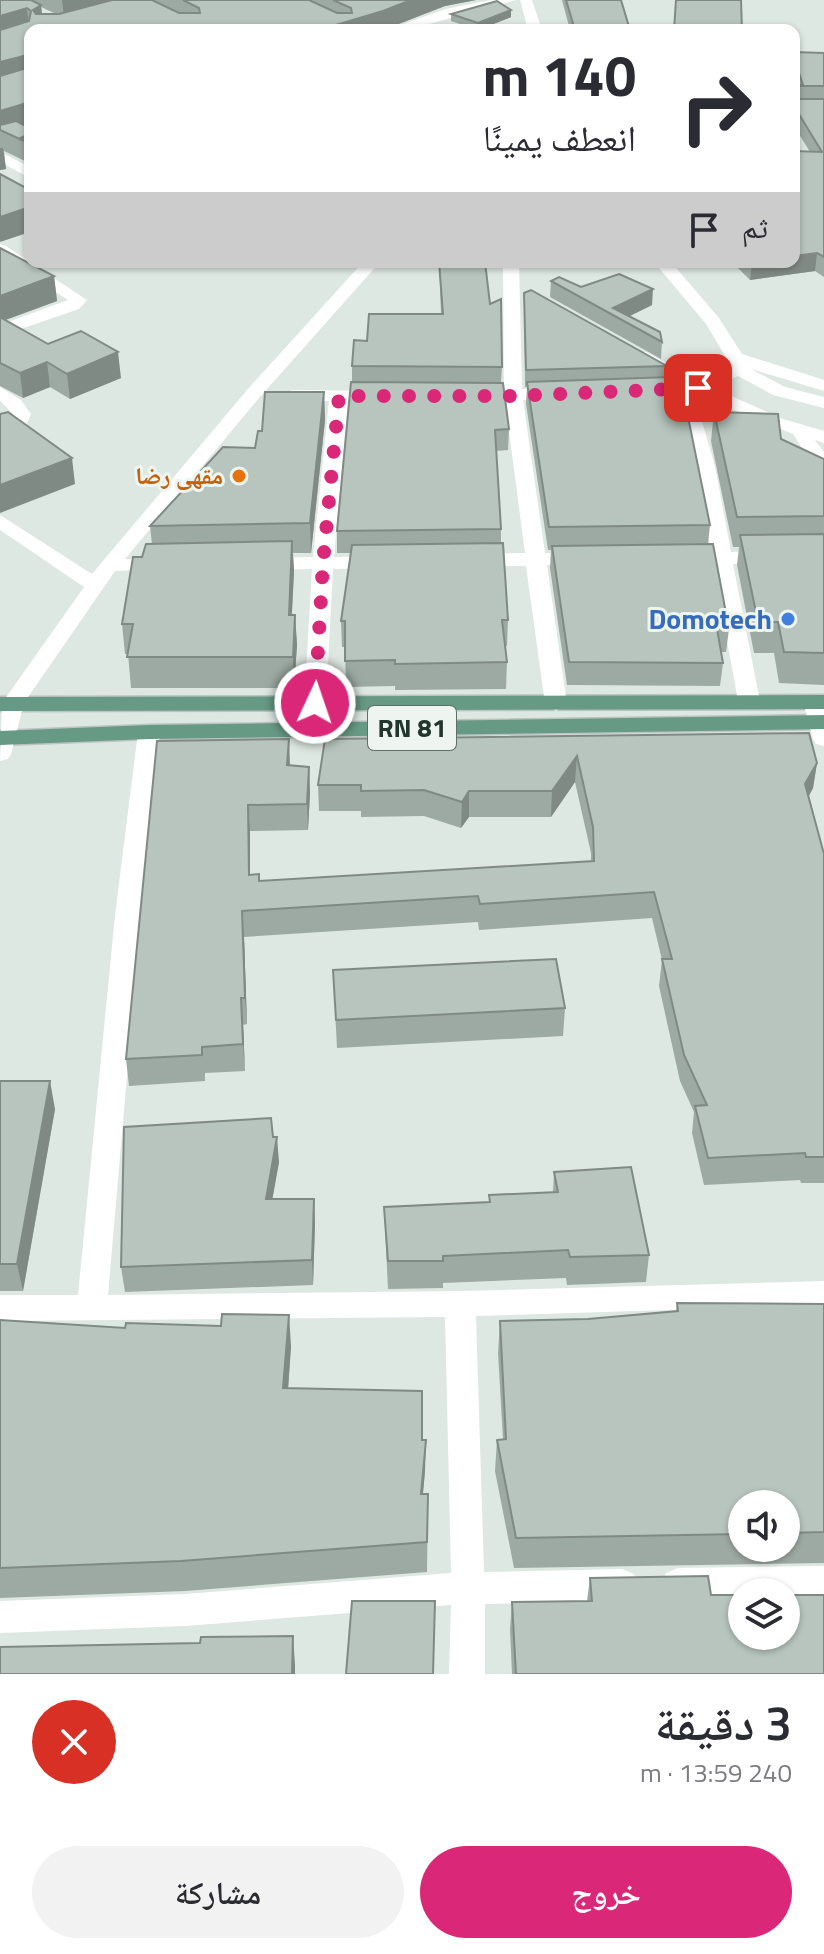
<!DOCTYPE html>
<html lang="ar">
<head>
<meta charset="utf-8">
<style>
	:root { --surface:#fff; --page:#f2f2f3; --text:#2b2b33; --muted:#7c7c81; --accent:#db2777 }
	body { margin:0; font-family:"Titillium Web","Noto Naskh Arabic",sans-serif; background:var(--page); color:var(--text); direction:rtl; height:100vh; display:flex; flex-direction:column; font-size:30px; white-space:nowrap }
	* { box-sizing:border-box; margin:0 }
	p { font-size:26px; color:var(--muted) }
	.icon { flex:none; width:44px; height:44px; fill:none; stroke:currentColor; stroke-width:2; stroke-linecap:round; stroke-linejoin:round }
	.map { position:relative; height:1674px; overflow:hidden; direction:ltr }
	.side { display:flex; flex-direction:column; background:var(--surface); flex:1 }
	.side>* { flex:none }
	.hud { position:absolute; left:24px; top:24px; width:776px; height:244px; border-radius:16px; box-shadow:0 2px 6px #0004; direction:rtl; background:#fff; color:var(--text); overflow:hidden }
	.buttons { position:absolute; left:728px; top:1490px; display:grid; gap:16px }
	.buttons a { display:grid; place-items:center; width:72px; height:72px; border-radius:50%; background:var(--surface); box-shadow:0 2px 6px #0004; font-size:40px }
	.pin { position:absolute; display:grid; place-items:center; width:68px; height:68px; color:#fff; margin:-34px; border-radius:16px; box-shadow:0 4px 12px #0006 }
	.me { position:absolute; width:88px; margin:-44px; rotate:3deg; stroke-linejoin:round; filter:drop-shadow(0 0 6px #0008) }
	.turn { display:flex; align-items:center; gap:28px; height:168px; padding:0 32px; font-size:36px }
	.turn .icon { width:104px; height:104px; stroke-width:2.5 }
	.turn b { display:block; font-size:56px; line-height:68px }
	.then { display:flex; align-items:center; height:76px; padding:0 32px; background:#0003; gap:16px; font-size:30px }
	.round { display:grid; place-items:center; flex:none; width:84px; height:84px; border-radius:42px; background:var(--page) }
	.head { display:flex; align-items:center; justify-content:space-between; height:136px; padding:0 32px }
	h1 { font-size:48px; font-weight:600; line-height:60px }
	.primary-button { display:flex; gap:16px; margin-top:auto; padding:16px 32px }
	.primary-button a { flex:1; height:92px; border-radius:48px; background:var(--accent); color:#fff; font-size:32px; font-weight:600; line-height:92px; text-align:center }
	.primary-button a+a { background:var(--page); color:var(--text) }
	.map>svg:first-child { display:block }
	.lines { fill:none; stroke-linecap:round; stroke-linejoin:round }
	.primary-casing { stroke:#bcc3c0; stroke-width:3 }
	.minor { fill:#fff; fill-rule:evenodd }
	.primary { fill:#679a85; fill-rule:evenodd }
	.wall { fill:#9da9a3; fill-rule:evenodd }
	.shaded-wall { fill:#808a85 }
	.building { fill:#b7c5be; stroke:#808a85; stroke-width:2 }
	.route { stroke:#db2777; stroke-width:14; stroke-dasharray:0 25.2 }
	.food-dot { fill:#e8710a; stroke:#eef5f0; stroke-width:3 }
	.shop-dot { fill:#3f7fe0; stroke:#eef5f0; stroke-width:3 }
	.labels { text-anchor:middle; stroke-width:6; stroke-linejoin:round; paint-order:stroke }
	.far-food-label { font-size:24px; font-weight:bold; fill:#c56008; stroke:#eef5f0; text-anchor:end }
	.shield { fill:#eef5f0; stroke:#5e6f68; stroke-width:2 }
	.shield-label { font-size:26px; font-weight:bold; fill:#21362d }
	.shop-label { font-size:28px; font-weight:bold; fill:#366cbe; stroke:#eef5f0; text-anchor:end }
</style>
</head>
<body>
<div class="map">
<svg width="824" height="1674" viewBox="0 0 824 1674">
	<rect width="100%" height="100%" fill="#dee8e2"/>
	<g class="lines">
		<defs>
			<g id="primary">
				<path d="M824,695v14l-824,2v-14z"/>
				<path d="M824,715v14l-675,10 -149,6v-14l149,-6z"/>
			</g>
		</defs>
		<use href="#primary" class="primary-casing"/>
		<g class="minor">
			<path d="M491,0h25l-109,30h-21l60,-21z"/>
			<path d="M520,0h12l10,30h-14z"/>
			<path d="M0,152l30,15v11l-30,-16z"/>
			<path d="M0,244l6,2 81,54 -8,9 -79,27v-11l68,-25 -68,-44z"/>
			<path d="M363,262h17l-121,136 -134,161 45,1 3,4 -3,4 -55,3 -91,132 -13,51 -3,5 -8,2 2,-58 82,-116 -84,-57v-15l92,59 155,-184z"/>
			<path d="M503,262h16l3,127h37l9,5 -9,5 -36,1 22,153h38l10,6 -10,6h-36l20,139 -11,7 -11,-7 -19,-138h-54l-10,-6 10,-6 53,-1 -20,-152h-33l-9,-5 9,-5 32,-1z"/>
			<path d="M654,262h17l48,56 23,36 82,26v11l-73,-22 34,18 39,10v11l-51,-13 -35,-19 -25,12 70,31 41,12v12l-9,-3 9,12v14l-16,-8 -15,-24 -99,-40 21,72 16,86 93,-3v12l-91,3 27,137 -11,7 -11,-7 -25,-137 -29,1 -10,-6 10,-6 27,-1 -15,-86 -20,-72 -37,2 -9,-5 9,-5 38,-2 -43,-24 -3,-4 3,-4h12l53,29 32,-15 -25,-42z"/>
			<path d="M0,387l21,13 10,14 -6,14 -25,12v-13l12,-7 1,-6 -13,-13z"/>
			<path d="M292,390l91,1 9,5 -9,5h-35l-14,156 49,-1 10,6 -10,6 -50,1 -7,134 -11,7 -11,-7 8,-134 -52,1 -10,-6 10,-6 53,-1 16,-156 -43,-2 -3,-4z"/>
			<path d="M814,695l10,5v46l-8,-2 -3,-5 -10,-37z"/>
			<path d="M149,725l8,2 3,5 -19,183 -33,380 352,-4 364,-10v24l-348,11 8,256 138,-3 12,5 5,11 -5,11 -12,5 -137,3v70h-36l2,-69 -266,21 -185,7v-32l185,-7 266,-21 -6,-256 -445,4v-26h78l37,-380 23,-183 3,-5z"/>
			<path d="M824,1566v32h-38v-6h-44v7l-64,1 -12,-5 -5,-11 5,-11 12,-5z"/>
		</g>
		<use href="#primary" class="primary"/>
	</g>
	<g class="wall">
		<path d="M0,0h476l-31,6 -62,24h-353v94l-6,1 3,37 -23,-11 2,18 -6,1zM41,7l15,7h-14z"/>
		<path d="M562,0h59l9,30h-60z"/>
		<path d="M451,14l60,3 -33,13 -27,-9z"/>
		<path d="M794,52l30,1v224l-9,-6 -65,9 -18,-18h62l16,-110 -16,-26v-41h1l-1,-4z"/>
		<path d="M0,248l54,28 3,25 -52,19 43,24 73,34 -51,21 -20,-12 -27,11 -23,-12z"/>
		<path d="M439,262l51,42 12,63 -1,16 8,46 -1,21 -12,1 5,78v14l7,77 -1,26h-2l2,16 -1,27 -111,1v-4l-49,1 -1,-40h-3l-1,-26 10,-68h-14v-22l15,-149v-16l15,-25 74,-27z"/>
		<path d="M551,281l30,6 71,18 -23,11 33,26 -1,17 -111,-62z"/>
		<path d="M524,293l143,73 -1,11 44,148 -2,19 21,85 -3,23h-5l2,11 -3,23 -153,-1 -17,-117 1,-18h-3l-22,-146 1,-17h-2z"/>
		<path d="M324,392l1,28 -14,133h-18l1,18 -2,44h3l2,30 -3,43h-163l-3,-34h-3l-3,-30 20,-67 10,-13 -2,-18 105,-78 7,-17z"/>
		<path d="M714,412l67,27 43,20v226l-45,-2 -5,-30h-20l-17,-88 2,-18h-6l-22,-106z"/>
		<path d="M325,739l492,24 -4,25 -4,8 15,58v329h-23l-1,-3 -96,5 -12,-52 2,-21 -14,-31 -21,-95 3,-26 -10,-42 -173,12 -1,-8 -234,15 3,87 -4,1 2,46 -40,2v8l-76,5 -3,-27 31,-318 133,24 19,2 1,26 -2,37 -58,1v44l9,6 332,-20v-8l-16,-71 -24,35h-82l-8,11 -37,-12 -63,1v-6h-42l-1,-26z"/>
		<path d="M333,970l232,38 -2,28 -226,12z"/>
		<path d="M0,1081l55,28 -32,182h-23z"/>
		<path d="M273,1137l6,25 -7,37h42l1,25 -2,61 -188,7 -4,-25z"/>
		<path d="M554,1172l95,83 -3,27 -79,3 -1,-7 -123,5v5l-55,1 -4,-82 105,-5v-7l64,-3z"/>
		<path d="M677,1303l147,1v259l-310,5 -19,-97 2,-31 6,-1 -5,-86 2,-32 88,-2 88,-8zM742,1504h44v44h-44z"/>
		<path d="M0,1320l291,26 -3,42 134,52 3,31 -2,23h5l-1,78 -242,19 -185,7z"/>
		<path d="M590,1578l121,17 113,79h-312l-2,-45 2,-27 75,-1z"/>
	</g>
	<g class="shaded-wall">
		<path d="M62,0h62l-60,18z"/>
		<path d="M411,0h65l-31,6 -62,24h-64z"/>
		<path d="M41,5l2,20 -10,-15z"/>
		<path d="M27,8l2,19 -29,9v-20z"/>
		<path d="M511,10v7l-33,13v-7z"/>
		<path d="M27,55l2,20 -29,8v-21z"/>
		<path d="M30,102v22l-27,7 -3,-1v-19z"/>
		<path d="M30,134v22l-4,1 -2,-16 -4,-3z"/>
		<path d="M0,148h3l3,21 -6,1z"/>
		<path d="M30,207v25l-30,10v-25z"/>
		<path d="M817,253l-2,18 -65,9 2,-18h42v-6z"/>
		<path d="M680,262h35l-36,5z"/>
		<path d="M54,276l3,25 -57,21v-26z"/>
		<path d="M653,289l-1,16 -30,15 -9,-12z"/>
		<path d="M118,352l3,26 -51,21 -3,-25z"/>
		<path d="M47,362l3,25 -27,11 -3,-25z"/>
		<path d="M324,392l1,28 -14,133 -1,-30z"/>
		<path d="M72,458l3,26 -75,29v-28z"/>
		<path d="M292,541l2,30 -4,74 -1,-30z"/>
		<path d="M295,615l2,30 -3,43 -1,-31z"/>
		<path d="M289,739l1,26h-3z"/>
		<path d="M577,756l-2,26 -24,35 1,-26z"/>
		<path d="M817,763l-4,25 -12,22 4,-26z"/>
		<path d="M309,767l1,26 -2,37 -1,-26z"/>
		<path d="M469,791v26l-8,11 1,-26z"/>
		<path d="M248,805l2,26v70l-1,-26z"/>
		<path d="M242,911l2,26 3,87 -2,-26z"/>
		<path d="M241,998l2,27 2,46 -2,-27z"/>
		<path d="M50,1081l5,28 -32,182 -6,-27z"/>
		<path d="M277,1137l2,25 -11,62 -2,-25z"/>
		<path d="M314,1199l1,25 -2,61 -1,-25z"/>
		<path d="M289,1315l2,31 -5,73 -3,-31z"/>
		<path d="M426,1440l-1,31 -5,53 1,-30z"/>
		<path d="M293,1636l2,29v9h-3z"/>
	</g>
	<g class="building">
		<path d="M0,0h31l10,5 -8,5 3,4h23l53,-14h40l27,13h21l-1,-5 -16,-8h126l28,13h15l-1,-5 -18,-8h78l-28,11 -64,19h-289v28l-3,-3 -27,7v-32l29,-9 2,-10 -4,-3 -27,8z"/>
		<path d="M566,0h55l9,30h-55z"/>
		<path d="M676,0h65l1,30h-68z"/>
		<path d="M497,1l14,9 -33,13 -27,-9z"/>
		<path d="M794,52l30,1v33h-28l-2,7v-8h9l-9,-27z"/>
		<path d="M30,67v35l-30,9v-35z"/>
		<path d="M794,97l2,2h28v158l-7,-4 -23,3v-105l28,1 -28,-46z"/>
		<path d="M16,121l14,7v6l-10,4 4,3 -24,-11v-5z"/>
		<path d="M0,174l30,16v17l-30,10z"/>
		<path d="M0,248l54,28 -54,20z"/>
		<path d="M439,262h46l5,42 11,-5 1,68 -150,-1 2,-26 13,1 2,-27h74z"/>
		<path d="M619,274l34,15 -40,19 47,24 2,10 -111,-61 8,-4 22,10z"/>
		<path d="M531,290l136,76 -141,4 -2,-77z"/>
		<path d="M0,317l48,27 33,-13 37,21 -51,22 -20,-12 -27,11 -20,-10z"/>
		<path d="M671,377l7,40h10l22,108 -161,2 -22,-145z"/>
		<path d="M351,382l152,1 6,46 -14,1 6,99 -164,2z"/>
		<path d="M265,392h59l-14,131 -160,3 73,-79 32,1 3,-17h4z"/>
		<path d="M8,412l64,46 -72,27v-71z"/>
		<path d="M714,412l64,2 3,25 43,20v57l-87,1z"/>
		<path d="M824,534v119l-40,-1 -6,-30h-20l-18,-87z"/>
		<path d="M292,541l-3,74h6l-2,42h-166l6,-33h-11l11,-67h9l4,-13z"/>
		<path d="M503,543l5,77h-6l5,42 -112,2v-4l-50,1v-40h-4l11,-76z"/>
		<path d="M713,544l16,85h-12l6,34 -154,-1 -17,-116z"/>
		<path d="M809,733l8,30 -12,21 19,70v303h-18l-1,-4 -97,5 -13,-52 12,-1 -23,-50 -22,-96h10l-18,-67 -174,12 -2,-8 -236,15 3,87h-4l2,46 -41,3v8l-76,4 31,-318 132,-2 -2,26 22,2 -2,37 -59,1 1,70 10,-1v7l335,-20 -1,-34 -16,-71 -25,35h-83l-7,11 -38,-12 -63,1v-6h-43l7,-46z"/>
		<path d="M556,959l9,49 -229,12 -3,-50z"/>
		<path d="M0,1081h50l-33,183h-17z"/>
		<path d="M271,1118l2,19h4l-11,62h48l-2,61 -191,7 3,-140z"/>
		<path d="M631,1167l18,88 -79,2 -2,-7 -125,6v5h-55l-4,-54 106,-5 -1,-7 69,-3 -4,-20z"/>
		<path d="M677,1303l147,1v228l-38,1v-29h-44v30l-226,4 -19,-98 9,-1 -6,-118 88,-2 90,-8z"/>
		<path d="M222,1314l67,1 -6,73 139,3v49h4l-5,54h7l-1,48 -246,19 -181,7v-248l125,8 1,-5 95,3z"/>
		<path d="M708,1576l3,19h31v41h44v-41h38v79h-308l-4,-72 80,-1 -2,-23z"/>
		<path d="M352,1601h83l-2,73h-87z"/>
		<path d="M293,1636l-1,38h-292v-27l200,-4 1,-6z"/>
	</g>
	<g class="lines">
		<path class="route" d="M315,703l8,-140 16,-167h174l185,-8"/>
	</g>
	<circle class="food-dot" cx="239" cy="476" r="8"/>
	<circle class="shop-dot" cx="788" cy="619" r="8"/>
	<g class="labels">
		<g class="far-food-label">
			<text x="223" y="484">مقهى رضا</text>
		</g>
		<rect class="shield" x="368" y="706" width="88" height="44" rx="6"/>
		<g class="shield-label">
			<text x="412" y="737">RN 81</text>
		</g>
		<g class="shop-label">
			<text x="772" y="629">Domotech</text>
		</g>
	</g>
</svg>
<div class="buttons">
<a><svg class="icon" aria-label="sound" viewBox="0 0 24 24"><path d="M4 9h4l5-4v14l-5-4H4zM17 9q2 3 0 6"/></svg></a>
<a><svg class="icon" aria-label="layers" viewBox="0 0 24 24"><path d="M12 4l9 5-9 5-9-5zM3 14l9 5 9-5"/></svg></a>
</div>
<div class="pin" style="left:698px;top:388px;background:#d93025"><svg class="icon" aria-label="arrive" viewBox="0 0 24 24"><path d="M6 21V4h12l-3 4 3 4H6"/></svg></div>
<svg class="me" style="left:315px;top:703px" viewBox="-20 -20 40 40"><circle r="17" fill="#db2777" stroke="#fff" stroke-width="3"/><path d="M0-11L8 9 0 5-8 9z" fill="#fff"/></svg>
<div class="hud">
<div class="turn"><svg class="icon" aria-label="right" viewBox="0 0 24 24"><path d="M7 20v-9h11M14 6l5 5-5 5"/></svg><div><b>140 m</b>انعطف يمينًا</div></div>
<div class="then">ثم<svg class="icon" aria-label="arrive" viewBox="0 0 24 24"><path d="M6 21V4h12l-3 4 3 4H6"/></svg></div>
</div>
</div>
<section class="side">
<div class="head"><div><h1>3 دقيقة</h1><p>240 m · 13:59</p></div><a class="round" style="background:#d93025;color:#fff"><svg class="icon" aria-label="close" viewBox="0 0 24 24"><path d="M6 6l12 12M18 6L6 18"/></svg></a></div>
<div class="primary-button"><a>خروج</a><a>مشاركة</a></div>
</section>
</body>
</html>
